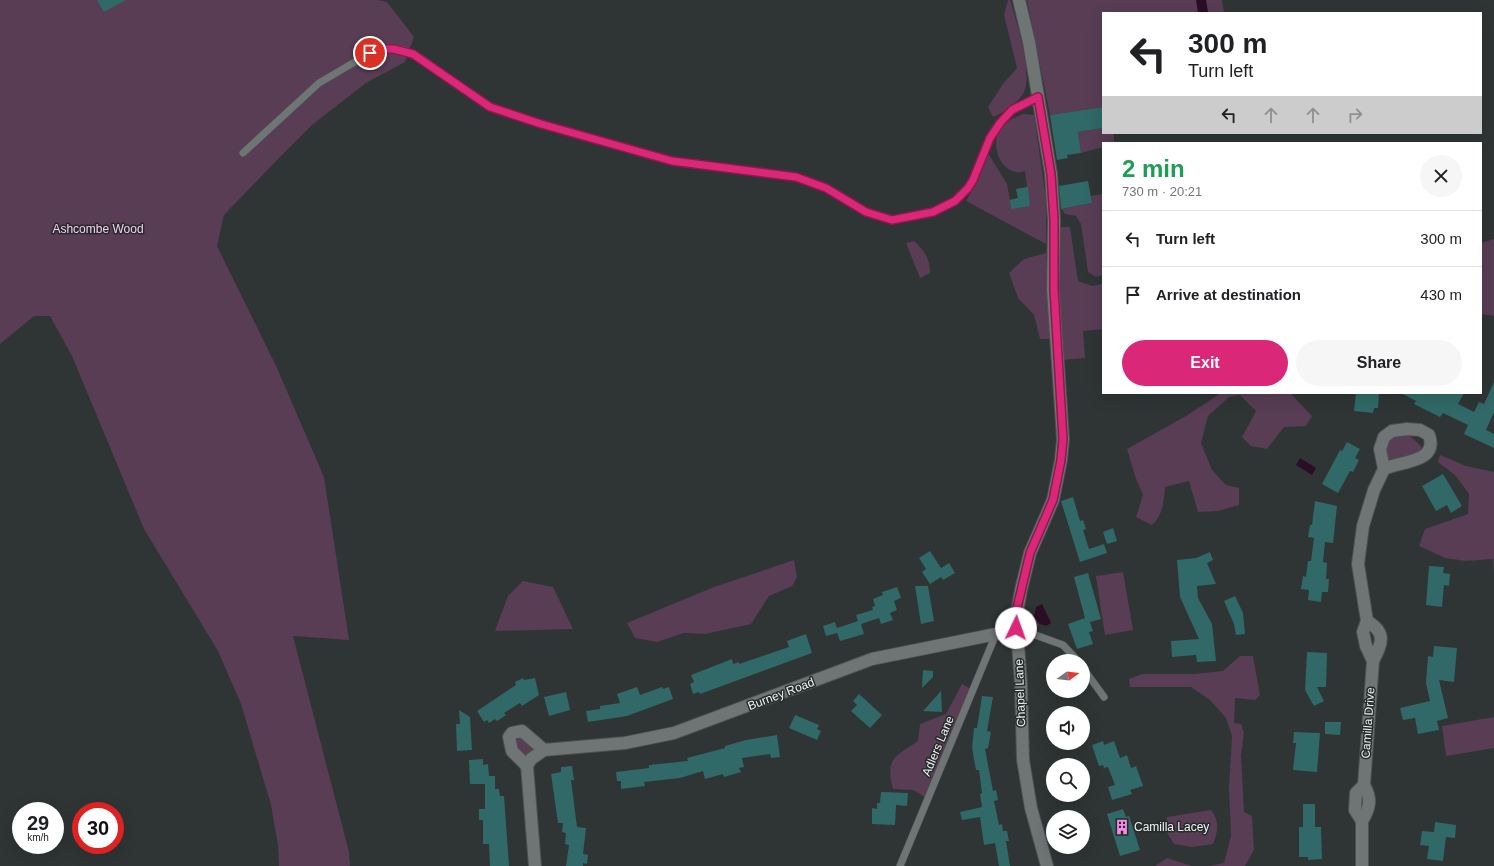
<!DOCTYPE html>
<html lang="en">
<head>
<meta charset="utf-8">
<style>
	:root { --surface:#fff; --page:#f6f6f6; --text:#202124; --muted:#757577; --line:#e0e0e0; --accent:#db2777 }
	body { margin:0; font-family:Helvetica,sans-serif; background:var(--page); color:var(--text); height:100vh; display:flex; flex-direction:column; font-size:15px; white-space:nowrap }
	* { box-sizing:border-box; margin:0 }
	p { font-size:13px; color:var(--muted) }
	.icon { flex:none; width:22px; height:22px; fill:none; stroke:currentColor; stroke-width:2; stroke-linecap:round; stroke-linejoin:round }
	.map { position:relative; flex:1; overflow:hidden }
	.details { position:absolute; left:1102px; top:142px; width:380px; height:252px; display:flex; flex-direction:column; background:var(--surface); border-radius:0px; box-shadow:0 4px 16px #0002 }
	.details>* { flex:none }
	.top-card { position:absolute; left:1102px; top:12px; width:380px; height:122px; border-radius:0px; box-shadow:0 4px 16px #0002; background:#fff; color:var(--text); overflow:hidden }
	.needle { width:26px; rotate:75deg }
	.buttons { position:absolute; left:1046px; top:654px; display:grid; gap:8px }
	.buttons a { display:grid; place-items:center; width:44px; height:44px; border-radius:50%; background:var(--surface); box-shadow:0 4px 16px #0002; font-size:20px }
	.speed { position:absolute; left:12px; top:802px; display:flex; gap:8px; font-size:20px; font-weight:700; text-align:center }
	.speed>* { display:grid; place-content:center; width:52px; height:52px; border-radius:50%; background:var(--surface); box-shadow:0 4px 16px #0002; line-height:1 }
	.speed small { font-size:10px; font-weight:400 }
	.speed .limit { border:6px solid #d22; background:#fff; color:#111 }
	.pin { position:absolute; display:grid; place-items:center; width:34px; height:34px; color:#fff; margin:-17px; border:2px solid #fff; border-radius:50%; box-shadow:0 1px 4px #0007 }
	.me { position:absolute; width:44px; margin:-22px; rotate:3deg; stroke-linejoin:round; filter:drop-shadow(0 0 3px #0008) }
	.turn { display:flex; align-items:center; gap:14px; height:84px; padding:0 20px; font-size:18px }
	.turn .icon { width:52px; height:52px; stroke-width:2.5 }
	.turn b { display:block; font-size:28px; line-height:34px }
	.lanes { display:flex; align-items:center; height:38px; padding:0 20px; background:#0003; justify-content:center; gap:20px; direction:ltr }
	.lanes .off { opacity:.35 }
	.round { display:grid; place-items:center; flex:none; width:42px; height:42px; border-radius:21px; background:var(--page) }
	.headline { display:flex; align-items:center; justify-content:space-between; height:68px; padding:0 20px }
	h1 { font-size:24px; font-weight:700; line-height:30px; color:#1e9e55 }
	.button { display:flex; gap:8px; margin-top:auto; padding:8px 20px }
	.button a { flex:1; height:46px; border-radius:24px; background:var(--accent); color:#fff; font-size:16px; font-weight:700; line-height:46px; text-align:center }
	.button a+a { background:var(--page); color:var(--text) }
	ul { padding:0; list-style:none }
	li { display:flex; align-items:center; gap:12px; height:56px; padding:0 20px; border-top:1px solid var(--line) }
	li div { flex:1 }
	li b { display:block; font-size:15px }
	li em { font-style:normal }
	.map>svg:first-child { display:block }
	.green { fill:#583d54 }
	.water { fill:#2a0e26 }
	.building { fill:#306967 }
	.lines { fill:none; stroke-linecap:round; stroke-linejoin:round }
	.lane-casing { stroke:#4c504f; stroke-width:8 }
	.street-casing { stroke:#4c504f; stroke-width:14 }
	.lane { stroke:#6f7474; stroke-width:7 }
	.street { stroke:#6f7474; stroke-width:12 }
	.route-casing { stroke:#8e194d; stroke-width:10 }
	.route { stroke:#db2777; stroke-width:7 }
	.labels { text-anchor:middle; stroke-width:3; stroke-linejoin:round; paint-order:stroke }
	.park-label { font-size:12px; fill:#fdcef5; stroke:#252a2a }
	.street-label { font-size:12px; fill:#f2f5f5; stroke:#252a2a }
	.poi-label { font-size:12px; fill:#f2f5f5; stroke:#252a2a; text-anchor:start }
</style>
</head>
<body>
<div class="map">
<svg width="1494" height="866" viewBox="0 0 1494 866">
	<rect width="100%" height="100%" fill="#2f3434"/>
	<g class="green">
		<path d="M0,0h378l9,2 27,35 -9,25 -39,21 -54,42 -33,33 -55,57 -7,31 60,122 47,109 25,163 -56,-4 56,216 1,14h-71l-1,-21 -7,-40 -30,-101 -23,-53 -74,-122 -72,-173 -22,-40h-16l-34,28z"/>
		<path d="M1008,0h2c6,19 23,75 14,92 -4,9 -22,22 -31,25l-5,-10 15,-23 14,-16 -13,-53z"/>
		<path d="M1027,0h195l2,13h-121v94l-53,8z"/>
		<path d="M1023,114l11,1 12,84v45l-80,-43 13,-23 9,-25 19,31 3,16 8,-2 -2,-9 11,-2 -2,-16c-2,1 -6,2 -9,1 -18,-3 -25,-29 -16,-43 5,-8 14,-11 23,-15z"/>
		<path d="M1103,128v5h11v10h-11v4l-22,6 -3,-21z"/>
		<path d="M1103,194v81l-7,2 -8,-5 -7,-48 -5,-8 -11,-2 -3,-5 30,-6 -1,-7z"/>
		<path d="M1059,227h11l8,54 14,5 11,-2v45l-20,2 2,27 -23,2 -4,-69z"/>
		<path d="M1494,239v77l-13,-2v-71z"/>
		<path d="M914,241c10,9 16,17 16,32l-10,5 -14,-35z"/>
		<path d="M1046,253l4,86h-10l-6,-24 -16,-17 -9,-25 15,-14z"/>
		<path d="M1221,393h72l-2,1 21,22 -6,10 -22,1 -17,22 -16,-3 -9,-9 14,-26 -16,-16 -11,2 -21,19 -7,27 11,27 14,15 13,3v17l-21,6 -20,1 -9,-31 -24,6c-1,14 -2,28 -13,38l-16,-8 7,-22 -8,-19 -8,-27 59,-33z"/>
		<path d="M1394,435h15l13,12 -2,6 -26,9 -7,-2 -1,-18z"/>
		<path d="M1440,455l26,11 28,6v104l-1,-17 -27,2 -21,-3 -26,-12 6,-17 43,-15 1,-20 -13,-18 -18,-14z"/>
		<path d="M794,560l3,17 -5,9 -23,10 -18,28 -46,10 -21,-1 -27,9 -22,-4 -8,-15 87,-36z"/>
		<path d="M1123,572l10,58 -28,5 -9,-59z"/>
		<path d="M523,581l30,6 20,42 -78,2 13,-35z"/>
		<path d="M1240,656h13l7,39 -5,5 -20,-2 -1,25 7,1 3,8 -3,24 3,56 8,4 2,34 -9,16h-35l14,-3 7,-27 -2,-49 3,-51 -6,-18 -16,-18 -19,-13h-61l-1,-8 13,-5h51l30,-3z"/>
		<path d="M962,684l9,5 -46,108 -12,-7 -20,-1c-8,-30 1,-32 25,-48l2,-17 26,-10z"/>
		<path d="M1494,717v31l-48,8 -4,-30z"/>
		<path d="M518,736c8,1 14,6 15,14l-3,3 -7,2 -9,-9v-5z"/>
		<path d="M1211,810c9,12 7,21 2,34l-21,3 -18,-3 -9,-15 2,-12z"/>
		<path d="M1167,858l25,8h-37z"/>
	</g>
	<g class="water">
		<path d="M1196,0h10l2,12 -10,1z"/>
		<path d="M1300,458l16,10 -4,7 -16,-10z"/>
		<path d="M1042,604l9,19 -5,3 -6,-2 -6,-7 2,-10z"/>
	</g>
	<g class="building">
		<path d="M97,0h29l-22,12z"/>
		<path d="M1103,107v21l-25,4 3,21 -14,2 1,3 -11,2 -7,-45z"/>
		<path d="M1088,181l4,22 -31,6 -2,-23z"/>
		<path d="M1028,187l2,19 -19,3 -1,-9 8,-2 -2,-9z"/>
		<path d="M1494,382v30l-8,18 8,4v14l-30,-14 4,-9 -25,-12 -3,4 -26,-13 2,-3 -15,-8h63l-6,11 16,8 5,-10 5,2z"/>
		<path d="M1356,393h23l-1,15h-4l-1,5 -19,-2z"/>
		<path d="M1347,442l13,7 -5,9 4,2 -6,12 -3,-1 -12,22 -16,-9 18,-34 2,1z"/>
		<path d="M1443,474l19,32 -11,7 -4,-8 -11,6 -14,-25z"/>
		<path d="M1073,497l7,24 3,-1 3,9 -3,1 6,19 15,-5 3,9 -27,9 -19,-61z"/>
		<path d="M1315,501l22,5 -4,37 -8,-1 -2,20 4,1 -1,16h3l-1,13h-6l-1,10 -13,-2 1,-10 -8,-1 2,-13 3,1 2,-16h3l3,-23 -6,-1 2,-12h2z"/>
		<path d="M1113,528l4,13 -10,3 -4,-12z"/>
		<path d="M930,551l11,17 8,-5 6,10 -12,7 -2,-3 -11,7 -8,-12 4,-3 -7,-11z"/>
		<path d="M1210,552l3,8 -6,3 9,21 -19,2 1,12 14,26 4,37 -19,1 -1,-7 -24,2 -1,-16 28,-2 -19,-42 -3,-37 19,-2z"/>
		<path d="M1429,566l15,1 -1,6 7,1 -1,12 -5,-1 -2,22 -16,-2z"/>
		<path d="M1088,573l13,46 -11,3 3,9 -4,1 4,12 -16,5 -9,-25 17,-6 -11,-41z"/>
		<path d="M915,586h13l6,35 -13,3z"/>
		<path d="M897,587l4,11 -7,3 3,9 -7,3 3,7 -12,4 -2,-6 -18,6 3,10 -24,7 -3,-8 -11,3 -3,-10 12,-4 2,6 21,-7 -2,-6 17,-5 -1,-3 3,-1 -2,-7 10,-4 -1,-3z"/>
		<path d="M1235,596l8,17 2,21 -9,1 -2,-11 -10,-23z"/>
		<path d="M806,634l6,19 -112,41 -1,-2 -6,2 -3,-10 4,-2 -3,-7 41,-16 1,5 6,-2v2l50,-17 -2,-6z"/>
		<path d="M1434,646l23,2 -3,34 -15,-2 9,38 -11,3 2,9 -21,4 -3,-16 -12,2 -3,-12 30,-7 -4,-18 2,-27 5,1z"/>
		<path d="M1307,652l20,1 -1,34h-9l7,14 -10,5 -9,-16z"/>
		<path d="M923,670l10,1v6l-11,11z"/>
		<path d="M523,678l1,2 11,-2 4,17 -17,11 -2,-3 -16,10 2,2 -9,6 -2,-2 -6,4 -2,-3 -3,2 -7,-11 39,-26 -1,-3z"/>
		<path d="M637,687l3,8 22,-8 1,2 6,-2 4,12 -46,17 -39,6 -2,-11 14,-2v-3l20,-3 -3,-9z"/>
		<path d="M941,691l1,21 -19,-1z"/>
		<path d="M566,692l4,18 -21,6 -5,-19z"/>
		<path d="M859,694l23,21 -12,13 -19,-17 6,-6 -4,-4z"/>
		<path d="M982,696l11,1 -6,34 4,1 -3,16 -3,1 8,42 3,-1 2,10 -4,1 5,24 3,-1 1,7h4l2,10h-3l4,25h-11l-4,-23 -11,2 -4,-28 -18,3 -2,-8 22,-5 -2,-13 2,-1 -3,-23h-3l-4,-22 2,-20h3z"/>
		<path d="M459,710l11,7 2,33 -15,1 -1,-27h4z"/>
		<path d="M795,715l24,10 -2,4 4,2 -4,9 -28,-12z"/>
		<path d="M1325,722h16l-1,13 -15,-1z"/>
		<path d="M1294,732l26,1 -3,39 -24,-2 3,-27h-3z"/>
		<path d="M777,735l3,22 -9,1 -1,-4 -28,4 2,9 -5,1 2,4 -17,5 -1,-3 -18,5 -2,-8 -23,7 -36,4 1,4 -24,3v-8h-4l-1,-9 33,-4v-3l39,-4 -1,-3 38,-10v-2l21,-6z"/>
		<path d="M1103,741l1,4 10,-4 6,17 7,-3 4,13 5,-2 7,20 -13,4 2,4 -20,6 -4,-13 7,-2 -7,-18 -4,1 -1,-3 -4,1 -7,-21z"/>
		<path d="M483,759v6l5,-1 1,12h6v13h4l1,7h4l5,70h-19l-1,-22h-6v-24h-4v-11h6v-25h-15l-1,-24z"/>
		<path d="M572,766l2,14h-3l6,47 9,1 -3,26 5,1 -1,9 -4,-1v3h-17l3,-21 -4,-1 1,-11 -4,-1 1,-9h-5l-7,-49 10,-2v-5z"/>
		<path d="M881,792l27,1 -1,13 -11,-1 -1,20 -23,-1v-16l5,1v-6h3z"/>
		<path d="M1303,804h12v23h6l1,32 -14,1v-3h-9v-30h4z"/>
		<path d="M1123,809l3,8 3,-1 11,34 -20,6 -13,-42z"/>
		<path d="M1435,822l21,3 -1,13 -9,-1 -3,24 -16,-2 2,-13 -9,-1 2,-14 12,1z"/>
	</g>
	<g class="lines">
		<defs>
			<g id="lane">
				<path d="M243,153l76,-70 51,-30 14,-4h9l11,1 18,9 67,48 52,17 131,37 125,16 29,11 40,24 27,8 40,-8 22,-11 13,-13 5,-9 17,-42 10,-14 12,-13 26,-13"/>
				<path d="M1016,628l47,17 15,16"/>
				<path d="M1083,668l21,29"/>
				<path d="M900,866l96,-232"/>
			</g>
			<g id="street">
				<path d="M1019,0l10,42 22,132 3,46 -1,70 10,149 -2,21 -8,40 -23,53 -9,37 -5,28 5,66 2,76 8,48 16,58"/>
				<path d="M1367,621c20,12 15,22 6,40"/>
				<path d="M527,766l-15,-15 -3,-14 3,-4 10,-2 22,19"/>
				<path d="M1362,821c8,-13 10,-22 2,-36"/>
				<path d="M535,866l-8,-100 4,-7 13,-9 81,-7 49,-10 198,-74 124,-25 20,-6"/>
				<path d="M1362,866v-45l-7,-11 1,-17 8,-8 9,-124 -7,-15 -3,-14 4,-11 -9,-57 5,-38 11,-36 10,-21 -4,-20 4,-12 8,-6 15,-2 13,1 9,5c10,28 -29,26 -45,34"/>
			</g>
		</defs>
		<use href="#lane" class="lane-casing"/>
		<use href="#street" class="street-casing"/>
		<use href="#lane" class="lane"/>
		<use href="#street" class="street"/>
	</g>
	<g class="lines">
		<defs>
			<path id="route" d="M370,53l14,-4h10l19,5 77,53 51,17 131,37 124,16 30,11 40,24 26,8 41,-8 22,-11 13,-13 5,-8 17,-42 10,-15 12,-13 26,-13 13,77 3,46v70l9,149 -2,21 -8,40 -23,53 -13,55 -1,20"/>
		</defs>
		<use href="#route" class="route-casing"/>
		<use href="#route" class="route"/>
	</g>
	<defs>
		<symbol id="building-bare" viewBox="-9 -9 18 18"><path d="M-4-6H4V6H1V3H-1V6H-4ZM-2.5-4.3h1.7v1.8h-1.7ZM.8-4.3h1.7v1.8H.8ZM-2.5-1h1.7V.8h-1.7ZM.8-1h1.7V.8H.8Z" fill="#f888e9" stroke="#252a2a" stroke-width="2.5" paint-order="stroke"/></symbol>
	</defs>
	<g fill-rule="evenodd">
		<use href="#building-bare" x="1111" y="816" width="22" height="22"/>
	</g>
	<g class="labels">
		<g class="park-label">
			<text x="98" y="233">Ashcombe Wood</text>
		</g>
		<g class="street-label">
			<text transform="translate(1020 693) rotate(-92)" y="4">Chapel Lane</text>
			<text transform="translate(781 694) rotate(-21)" y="4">Burney Road</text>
			<text transform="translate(1368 723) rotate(-86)" y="4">Camilla Drive</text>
			<text transform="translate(938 746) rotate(-67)" y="4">Adlers Lane</text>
		</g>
		<g class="poi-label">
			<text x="1134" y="831">Camilla Lacey</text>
		</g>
	</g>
</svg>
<div class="buttons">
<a><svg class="needle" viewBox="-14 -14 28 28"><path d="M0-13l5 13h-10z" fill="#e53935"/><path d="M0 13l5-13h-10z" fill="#757577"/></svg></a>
<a><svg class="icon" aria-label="sound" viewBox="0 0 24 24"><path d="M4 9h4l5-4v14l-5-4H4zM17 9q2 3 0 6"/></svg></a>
<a><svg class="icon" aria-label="search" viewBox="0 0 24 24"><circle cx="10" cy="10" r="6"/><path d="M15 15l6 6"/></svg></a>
<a><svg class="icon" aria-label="layers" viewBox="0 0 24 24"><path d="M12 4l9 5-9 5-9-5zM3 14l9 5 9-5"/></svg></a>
</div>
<div class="speed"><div>29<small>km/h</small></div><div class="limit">30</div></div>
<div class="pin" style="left:370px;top:53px;background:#d93025"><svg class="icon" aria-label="arrive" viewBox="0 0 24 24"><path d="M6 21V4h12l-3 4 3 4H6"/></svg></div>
<svg class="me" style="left:1016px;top:628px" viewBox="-20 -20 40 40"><circle r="19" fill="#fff"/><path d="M0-13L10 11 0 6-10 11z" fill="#db2777"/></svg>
<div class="top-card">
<div class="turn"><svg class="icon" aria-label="left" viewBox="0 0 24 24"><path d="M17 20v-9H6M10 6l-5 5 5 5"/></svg><div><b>300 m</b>Turn left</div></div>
<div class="lanes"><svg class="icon" aria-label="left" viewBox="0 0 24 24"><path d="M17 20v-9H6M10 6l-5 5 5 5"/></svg><svg class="icon off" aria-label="ahead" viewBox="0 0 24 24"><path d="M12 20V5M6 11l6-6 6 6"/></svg><svg class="icon off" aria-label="ahead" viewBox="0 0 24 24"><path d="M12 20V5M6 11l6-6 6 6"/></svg><svg class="icon off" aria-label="right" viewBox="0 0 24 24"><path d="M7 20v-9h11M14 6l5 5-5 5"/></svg></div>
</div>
<section class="details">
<div class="headline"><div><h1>2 min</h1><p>730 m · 20:21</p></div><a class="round"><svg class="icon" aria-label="close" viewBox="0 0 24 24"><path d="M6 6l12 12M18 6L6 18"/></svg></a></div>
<ul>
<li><svg class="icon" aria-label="left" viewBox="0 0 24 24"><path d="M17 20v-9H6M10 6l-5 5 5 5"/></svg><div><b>Turn left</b></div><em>300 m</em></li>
<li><svg class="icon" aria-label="arrive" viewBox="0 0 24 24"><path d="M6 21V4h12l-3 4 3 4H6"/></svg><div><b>Arrive at destination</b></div><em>430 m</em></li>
</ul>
<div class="button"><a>Exit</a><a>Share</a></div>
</section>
</div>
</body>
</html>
